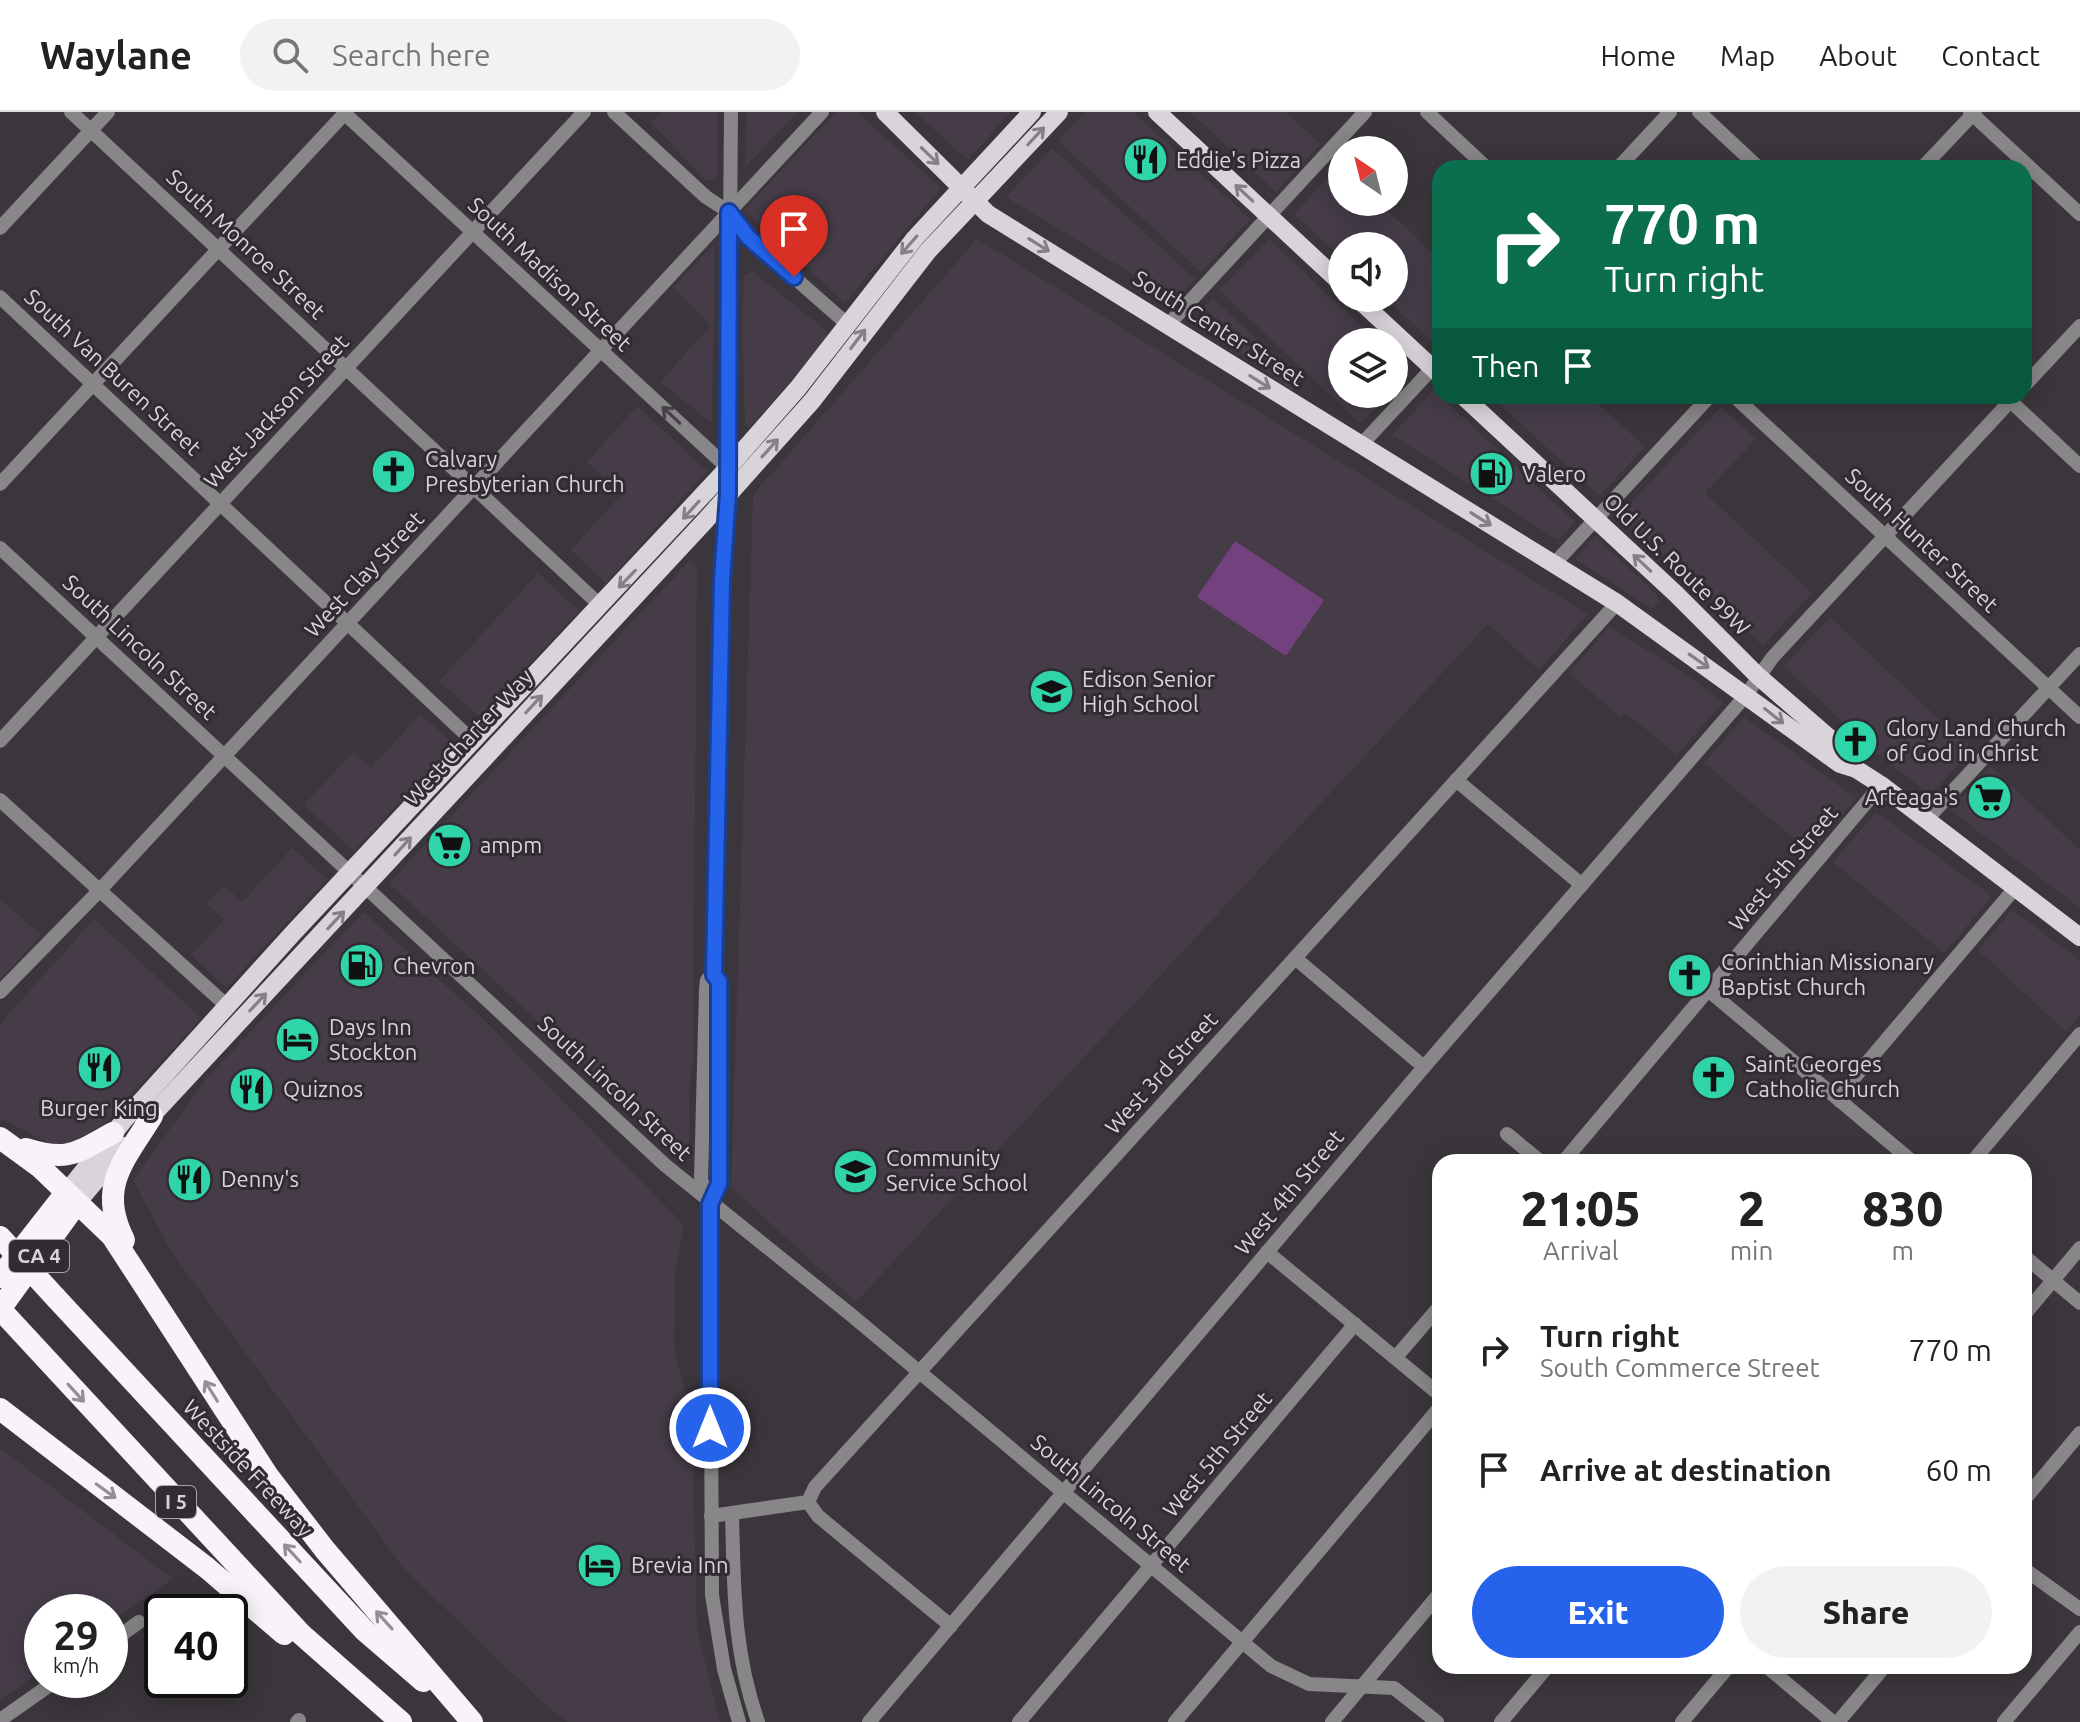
<!DOCTYPE html>
<html lang="en">
<head>
<meta charset="utf-8">
<style>
	:root { --surface:#fff; --page:#f2f2f2; --text:#222; --muted:#767676; --line:#e0e0e0; --accent:#2563eb }
	body { margin:0; font-family:Ubuntu,sans-serif; background:var(--page); color:var(--text); height:100vh; display:flex; flex-direction:column; font-size:30px; white-space:nowrap }
	* { box-sizing:border-box; margin:0 }
	p { font-size:26px; color:var(--muted) }
	.icon { flex:none; width:44px; height:44px; fill:none; stroke:currentColor; stroke-width:2; stroke-linecap:round; stroke-linejoin:round }
	.map { position:relative; flex:1; overflow:hidden }
	.panel { position:absolute; left:1432px; top:1042px; width:600px; height:520px; display:flex; flex-direction:column; background:var(--surface); border-radius:24px; box-shadow:0 4px 20px #0003 }
	.panel>* { flex:none }
	.top-card { position:absolute; left:1432px; top:48px; width:600px; height:244px; border-radius:24px; box-shadow:0 4px 20px #0003; background:#0b6e4f; color:#fff; overflow:hidden }
	.needle { width:52px; rotate:325deg }
	.fabs { position:absolute; left:1328px; top:24px; display:grid; gap:16px }
	.fabs a { display:grid; place-items:center; width:80px; height:80px; border-radius:50%; background:var(--surface); box-shadow:0 4px 20px #0003; font-size:40px }
	.speed { position:absolute; left:24px; top:1482px; display:flex; gap:16px; font-size:40px; font-weight:700; text-align:center }
	.speed>* { display:grid; place-content:center; width:104px; height:104px; border-radius:50%; background:var(--surface); box-shadow:0 4px 20px #0003; line-height:1 }
	.speed small { font-size:20px; font-weight:400 }
	.speed .limit { border:4px solid #111; border-radius:12px; background:#fff; color:#111 }
	.pin { position:absolute; display:grid; place-items:center; width:68px; height:68px; color:#fff; margin:-82px -34px; border-radius:50% 50% 50% 0; rotate:-45deg; box-shadow:0 0 8px #0007 }
	.pin .icon { rotate:45deg }
	.me { position:absolute; width:88px; margin:-44px; rotate:0deg; stroke-linejoin:round; filter:drop-shadow(0 0 6px #0008) }
	.turn { display:flex; align-items:center; gap:28px; height:168px; padding:0 40px; font-size:36px }
	.turn .icon { width:104px; height:104px; stroke-width:2.5 }
	.turn b { display:block; font-size:56px; line-height:68px }
	.then { display:flex; align-items:center; height:76px; padding:0 40px; background:#0003; gap:16px; font-size:30px }
	.eta { display:flex; justify-content:space-evenly; align-items:center; height:136px; text-align:center }
	.eta b { font-size:48px; font-weight:800; line-height:56px }
	.action { display:flex; gap:16px; margin-top:auto; padding:16px 40px }
	.action a { flex:1; height:92px; border-radius:48px; background:var(--accent); color:#fff; font-size:32px; font-weight:800; line-height:92px; text-align:center }
	.action a+a { background:var(--page); color:var(--text) }
	ul { padding:0; list-style:none }
	li { display:flex; align-items:center; gap:24px; height:120px; padding:0 40px }
	li div { flex:1 }
	li b { display:block; font-size:30px }
	li em { font-style:normal }
	header { display:flex; align-items:center; gap:48px; box-sizing:border-box; height:112px; padding:0 40px; background:var(--surface); border-bottom:2px solid var(--line) }
	header strong { font-size:38px }
	nav { display:flex; gap:44px; margin-inline-start:auto; font-size:28px }
	.search { width:560px; height:72px; background:var(--page); display:flex; align-items:center; gap:20px; box-sizing:border-box; padding:0 28px; border-radius:44px; color:var(--muted); font-size:30px }
	.map>svg:first-child { display:block }
	.built { fill:#453c47 }
	.green { fill:#73427e }
	.lines { fill:none; stroke-linecap:round; stroke-linejoin:round }
	.minor { stroke:#888688; stroke-width:14 }
	.major { stroke:#d8d4d9; stroke-width:18 }
	.highway { stroke:#f8f2f9; stroke-width:22 }
	.highway-bridge { stroke:#f8f2f9; stroke-width:22 }
	.oneway { stroke:#848085 }
	.oneway2 { stroke:#464247 }
	.oneway3 { stroke:#948f95 }
	.route-casing { stroke:#184099; stroke-width:20 }
	.route { stroke:#2563eb; stroke-width:14 }
	.labels { text-anchor:middle; stroke-width:6; stroke-linejoin:round; paint-order:stroke }
	.shield { fill:#302c31; stroke:#a6a2a6; stroke-width:2 }
	.shield-label { font-size:20px; font-weight:bold; fill:#d8d5d8 }
	.poi-label { font-size:22px; fill:#d8d5d8; stroke:#302c31; text-anchor:start }
	.street-label { font-size:22px; fill:#d8d5d8; stroke:#302c31 }
</style>
</head>
<body>
<header>
<strong>Waylane</strong>
<div class="search"><svg class="icon" aria-label="search" viewBox="0 0 24 24"><circle cx="10" cy="10" r="6"/><path d="M15 15l6 6"/></svg>Search here</div>
<nav><a>Home</a><a>Map</a><a>About</a><a>Contact</a></nav>
</header>
<div class="map">
<svg width="2080" height="1610" viewBox="0 0 2080 1610">
	<rect width="100%" height="100%" fill="#3a363b"/>
	<g class="built">
		<path d="M662,0h55l1,62 -4,6h-8l-55,-57z"/>
		<path d="M746,0h52l-53,55z"/>
		<path d="M836,0h21l84,76 -96,115 -101,-93z"/>
		<path d="M915,0h95l-42,48z"/>
		<path d="M1085,0h48l117,107 -49,53 -143,-131z"/>
		<path d="M1190,0h96l34,32 -44,48z"/>
		<path d="M1052,36l143,131 -20,21 -169,-103z"/>
		<path d="M1339,54l3,3v33h36l62,58v80l-4,5 -51,-47h9v-52h-52v12l-48,-44z"/>
		<path d="M977,127l611,375 -49,56 -51,-46 -632,678 -125,-115 22,-692z"/>
		<path d="M1269,127l109,103h-36v52h47l-28,30 -142,-134z"/>
		<path d="M715,131l-2,116 -1,64 -52,-41 51,-57 -38,-37z"/>
		<path d="M752,159l75,60v8l-78,89 -4,-4 -3,-101 2,-48z"/>
		<path d="M1213,186l88,84 -9,9 -83,-62 9,-10 -15,-11z"/>
		<path d="M1434,278l141,132 -17,18 -166,-105z"/>
		<path d="M1491,284h99l55,51 -46,49z"/>
		<path d="M637,294l70,65 -101,112 -35,-33 50,-55 -34,-33z"/>
		<path d="M1721,295l35,32 -51,54 107,100 -49,53 -143,-132z"/>
		<path d="M1595,424l61,58 3,7 -7,8 -77,-50z"/>
		<path d="M690,448l7,6 -4,493 -4,34 1,52 -13,5 -288,-267z"/>
		<path d="M538,461l41,38 -99,106 -41,-36z"/>
		<path d="M1830,505l142,133 -42,45 -60,-47 -86,-82z"/>
		<path d="M1609,515l71,43 43,32 -46,53 -51,-42 -5,4 -52,-44z"/>
		<path d="M420,602l34,30 -100,107 -50,-46 49,-53 18,16z"/>
		<path d="M1744,605l112,81 -46,54 -106,-89z"/>
		<path d="M1991,654l89,84v58l-130,-98z"/>
		<path d="M1876,700l116,84 -48,57 -111,-91z"/>
		<path d="M292,736l35,31 -101,109 -35,-33 33,-35 -17,-16 17,-19 18,17z"/>
		<path d="M1,788l40,35 -41,45v-79z"/>
		<path d="M2012,798l68,50v54l-14,18 -88,-82z"/>
		<path d="M363,800l119,106 202,207 -9,51 -1,72 18,69 5,212 23,93h-153l-29,-24 -133,-128 -233,-317 -39,-73 74,-102z"/>
		<path d="M94,807l107,99 -101,110 -42,20 -58,-30v-94z"/>
		<path d="M0,1336l173,131 -63,44v-11h-68v59l-42,29z"/>
	</g>
	<path class="green" d="M1235,429l89,59 -38,56 -89,-59z"/>
	<g class="lines">
		<g class="minor">
			<path d="M71,0l530,494"/>
			<path d="M343,0l385,356"/>
			<path d="M614,0l92,85 23,15 19,25 98,86"/>
			<path d="M1427,0l60,56"/>
			<path d="M1699,0l60,56"/>
			<path d="M1970,0l110,102"/>
			<path d="M1618,56l52,-56"/>
			<path d="M1922,56l53,-56"/>
			<path d="M0,116l108,-116"/>
			<path d="M0,185l474,445"/>
			<path d="M1168,213l197,-213"/>
			<path d="M2024,274l56,-60"/>
			<path d="M1734,284l346,321"/>
			<path d="M2005,284l75,70"/>
			<path d="M1361,333l79,-85"/>
			<path d="M728,360l3,-360"/>
			<path d="M0,372l346,-372"/>
			<path d="M0,436l665,617 185,149 421,352 38,18 85,4 43,34"/>
			<path d="M1554,452l156,-168"/>
			<path d="M0,629l584,-629"/>
			<path d="M1456,668l126,105"/>
			<path d="M0,688l227,206"/>
			<path d="M1927,707l153,-165"/>
			<path d="M1295,846l129,109"/>
			<path d="M714,863l-7,5 -1,9 -5,191 9,24 2,391 12,74 15,53"/>
			<path d="M1708,878l205,172"/>
			<path d="M0,880l99,-101 723,-779"/>
			<path d="M1840,989l8,-16 168,-198"/>
			<path d="M1507,1022l34,28"/>
			<path d="M1563,1050l318,-377"/>
			<path d="M1972,1050l108,-128"/>
			<path d="M710,1092l9,-20v-203l-5,-6 8,-395 6,-88"/>
			<path d="M1267,1140l173,143"/>
			<path d="M2024,1144l56,47"/>
			<path d="M2024,1203l56,-67"/>
			<path d="M1396,1245l44,-51"/>
			<path d="M2024,1388l56,-67"/>
			<path d="M808,1390l10,14 133,110"/>
			<path d="M732,1402c2,74 1,136 26,208"/>
			<path d="M711,1404l97,-14 7,-15 802,-884"/>
			<path d="M2024,1457l56,40"/>
			<path d="M110,1531l29,-21"/>
			<path d="M1766,1554l67,56"/>
			<path d="M0,1608l57,-40"/>
			<path d="M297,1610l2,-2"/>
			<path d="M869,1610l555,-655 323,-373 25,-36 243,-262"/>
			<path d="M1019,1610l336,-398"/>
			<path d="M1175,1610l265,-315"/>
			<path d="M1332,1610l108,-129"/>
			<path d="M1501,1610l47,-56"/>
			<path d="M1682,1610l47,-56"/>
			<path d="M1838,1610l47,-56"/>
			<path d="M2004,1610l76,-90"/>
		</g>
		<g class="major">
			<path d="M885,0l103,102 629,389 223,161 16,5 25,16 199,152"/>
			<path d="M1157,0l185,172"/>
			<path d="M1357,186l83,77"/>
			<path d="M1463,284l213,198 82,82 91,79 7,14"/>
			<path d="M144,1012l561,-603 107,-120 116,-150 131,-139"/>
			<path d="M65,1082l60,-75 169,-187 434,-464 70,-80 117,-150 117,-126"/>
			<path d="M77,1091l48,-57"/>
		</g>
		<g class="highway">
			<path d="M0,1026l40,29 72,69 156,240 57,74 147,172"/>
			<path d="M26,1037c42,13 50,4 87,-16"/>
			<path d="M124,1128c-27,-53 0,-79 28,-124"/>
			<path d="M0,1165l65,-83"/>
			<path d="M56,1186l309,333 58,50"/>
			<path d="M0,1197l301,325 100,88"/>
			<path d="M0,1197l77,-106"/>
			<path d="M0,1297l207,159 77,66"/>
		</g>
		<path class="highway-bridge" d="M0,1125l56,61"/>
	</g>
	<defs><path id="oneway-shaft" d="M-6 0H5M1.5-3L5.5 0L1.5 3" fill="none" stroke-width="1.6" stroke-linecap="round" stroke-linejoin="round" transform="scale(2)"/></defs>
	<g class="oneway">
		<use href="#oneway-shaft" transform="translate(1036 24) rotate(-47)"/>
		<use href="#oneway-shaft" transform="translate(930 44) rotate(44)"/>
		<use href="#oneway-shaft" transform="translate(1244 81) rotate(-137)"/>
		<use href="#oneway-shaft" transform="translate(909 133) rotate(131)"/>
		<use href="#oneway-shaft" transform="translate(1039 133) rotate(32)"/>
		<use href="#oneway-shaft" transform="translate(858 227) rotate(-53)"/>
		<use href="#oneway-shaft" transform="translate(1260 270) rotate(32)"/>
		<use href="#oneway-shaft" transform="translate(770 336) rotate(-48)"/>
		<use href="#oneway-shaft" transform="translate(691 398) rotate(132)"/>
		<use href="#oneway-shaft" transform="translate(1481 407) rotate(32)"/>
		<use href="#oneway-shaft" transform="translate(1642 451) rotate(-137)"/>
		<use href="#oneway-shaft" transform="translate(627 467) rotate(134)"/>
		<use href="#oneway-shaft" transform="translate(1699 549) rotate(35)"/>
		<use href="#oneway-shaft" transform="translate(534 592) rotate(-47)"/>
		<use href="#oneway-shaft" transform="translate(1774 604) rotate(38)"/>
		<use href="#oneway-shaft" transform="translate(403 734) rotate(-48)"/>
		<use href="#oneway-shaft" transform="translate(336 808) rotate(-47)"/>
		<use href="#oneway-shaft" transform="translate(258 890) rotate(-47)"/>
	</g>
	<use class="oneway2" href="#oneway-shaft" transform="translate(671 303) rotate(-137)"/>
	<g class="oneway3">
		<use href="#oneway-shaft" transform="translate(211 1279) rotate(-122)"/>
		<use href="#oneway-shaft" transform="translate(76 1281) rotate(48)"/>
		<use href="#oneway-shaft" transform="translate(106 1379) rotate(36)"/>
		<use href="#oneway-shaft" transform="translate(292 1441) rotate(-133)"/>
		<use href="#oneway-shaft" transform="translate(384 1508) rotate(-132)"/>
	</g>
	<g class="lines">
		<defs>
			<path id="route" d="M710,1316v-224l9,-20v-203l-5,-6 8,-395 6,-86 1,-282 19,25 46,40"/>
		</defs>
		<use href="#route" class="route-casing"/>
		<use href="#route" class="route"/>
	</g>
	<defs>
		<symbol id="restaurant-disc" viewBox="-11 -11 22 22"><circle r="9.5" fill="#30d4a9" stroke="#302c31"/><path d="M-5-6h1v4h1v-4h1v4h1v-4h1v5L-1.5 .5V6h-2V.5L-5-1ZM5-6V6H3V1.5H1.5Q1.5-4 5-6Z" fill="#111"/></symbol>
		<symbol id="church-disc" viewBox="-11 -11 22 22"><circle r="9.5" fill="#30d4a9" stroke="#302c31"/><path d="M-1.2-6h2.4v3.5h3.3v2.4h-3.3V6h-2.4V-.1h-3.3v-2.4h3.3Z" fill="#111"/></symbol>
		<symbol id="fuel-disc" viewBox="-11 -11 22 22"><circle r="9.5" fill="#30d4a9" stroke="#302c31"/><path d="M-5.5-6h7V0h2V4h1.3V-2.5L3-4.5l.8-.8L6-3V5H2.5V1h-1V6h-7ZM-4.2-4.7v3.2H.2V-4.7Z" fill="#111"/></symbol>
		<symbol id="school-disc" viewBox="-11 -11 22 22"><circle r="9.5" fill="#30d4a9" stroke="#302c31"/><path d="M0-5L7-2L0 1L-7-2ZM-4 1L0 2.5L4 1V4Q0 6-4 4Z" fill="#111"/></symbol>
		<symbol id="supermarket-disc" viewBox="-11 -11 22 22"><circle r="9.5" fill="#30d4a9" stroke="#302c31"/><path d="M-6-5.5h2.5l.6 2H6L4.5 2H-2.5L-4.4-4H-6ZM-1.5 3.2a1.3 1.3 0 1 0 .1 0ZM3 3.2a1.3 1.3 0 1 0 .1 0Z" fill="#111"/></symbol>
		<symbol id="hotel-disc" viewBox="-11 -11 22 22"><circle r="9.5" fill="#30d4a9" stroke="#302c31"/><path d="M-6-4.5h1.5V1H6V5H4.5V3h-9V5H-6ZM-4 0a1.8 1.8 0 1 1 3.6 0ZM.5 0V-2.5h3Q6-2.5 6 0Z" fill="#111"/></symbol>
	</defs>
	<g fill-rule="evenodd">
		<use href="#restaurant-disc" x="1120" y="22" width="51" height="51"/>
		<use href="#church-disc" x="368" y="334" width="51" height="51"/>
		<use href="#fuel-disc" x="1466" y="336" width="51" height="51"/>
		<use href="#school-disc" x="1026" y="554" width="51" height="51"/>
		<use href="#church-disc" x="1830" y="604" width="51" height="51"/>
		<use href="#supermarket-disc" x="1964" y="660" width="51" height="51"/>
		<use href="#supermarket-disc" x="424" y="708" width="51" height="51"/>
		<use href="#fuel-disc" x="336" y="828" width="51" height="51"/>
		<use href="#church-disc" x="1664" y="838" width="51" height="51"/>
		<use href="#hotel-disc" x="272" y="902" width="51" height="51"/>
		<use href="#restaurant-disc" x="74" y="930" width="51" height="51"/>
		<use href="#church-disc" x="1688" y="940" width="51" height="51"/>
		<use href="#restaurant-disc" x="226" y="952" width="51" height="51"/>
		<use href="#school-disc" x="830" y="1034" width="51" height="51"/>
		<use href="#restaurant-disc" x="164" y="1042" width="51" height="51"/>
		<use href="#hotel-disc" x="574" y="1428" width="51" height="51"/>
	</g>
	<g class="labels">
		<g class="shield">
			<rect x="9" y="1128" width="60" height="32" rx="6"/>
			<rect x="156" y="1374" width="40" height="32" rx="6"/>
		</g>
		<g class="shield-label">
			<text x="39" y="1151">CA 4</text>
			<text x="176" y="1397">I 5</text>
		</g>
		<g class="poi-label">
			<text x="1176" y="56">Eddie's Pizza</text>
			<text x="425" y="355">Calvary<tspan x="425" dy="25">Presbyterian Church</tspan></text>
			<text x="1522" y="370">Valero</text>
			<text x="1082" y="575">Edison Senior<tspan x="1082" dy="25">High School</tspan></text>
			<text x="1886" y="624">Glory Land Church<tspan x="1886" dy="25">of God in Christ</tspan></text>
			<text x="1958" y="693" text-anchor="end">Arteaga's</text>
			<text x="480" y="741">ampm</text>
			<text x="1721" y="858">Corinthian Missionary<tspan x="1721" dy="25">Baptist Church</tspan></text>
			<text x="393" y="862">Chevron</text>
			<text x="329" y="923">Days Inn<tspan x="329" dy="25">Stockton</tspan></text>
			<text x="1745" y="960">Saint Georges<tspan x="1745" dy="25">Catholic Church</tspan></text>
			<text x="283" y="985">Quiznos</text>
			<text x="99" y="1004" text-anchor="middle">Burger King</text>
			<text x="886" y="1054">Community<tspan x="886" dy="25">Service School</tspan></text>
			<text x="221" y="1075">Denny's</text>
			<text x="631" y="1461">Brevia Inn</text>
		</g>
		<g class="street-label">
			<text transform="translate(246 132) rotate(43)" y="8">South Monroe Street</text>
			<text transform="translate(550 162) rotate(43)" y="8">South Madison Street</text>
			<text transform="translate(1219 216) rotate(32)" y="8">South Center Street</text>
			<text transform="translate(113 260) rotate(43)" y="8">South Van Buren Street</text>
			<text transform="translate(276 299) rotate(-47)" y="8">West Jackson Street</text>
			<text transform="translate(1922 428) rotate(43)" y="8">South Hunter Street</text>
			<text transform="translate(1677 452) rotate(44)" y="8">Old U.S. Route 99W</text>
			<text transform="translate(364 462) rotate(-47)" y="8">West Clay Street</text>
			<text transform="translate(140 535) rotate(43)" y="8">South Lincoln Street</text>
			<text transform="translate(468 625) rotate(-47)" y="8">West Charter Way</text>
			<text transform="translate(1783 756) rotate(-50)" y="8">West 5th Street</text>
			<text transform="translate(1161 961) rotate(-48)" y="8">West 3rd Street</text>
			<text transform="translate(615 976) rotate(43)" y="8">South Lincoln Street</text>
			<text transform="translate(1289 1080) rotate(-50)" y="8">West 4th Street</text>
			<text transform="translate(1217 1342) rotate(-50)" y="8">West 5th Street</text>
			<text transform="translate(248 1356) rotate(47)" y="8">Westside Freeway</text>
			<text transform="translate(1111 1391) rotate(40)" y="8">South Lincoln Street</text>
		</g>
	</g>
</svg>
<div class="fabs">
<a><svg class="needle" viewBox="-14 -14 28 28"><path d="M0-13l5 13h-10z" fill="#e53935"/><path d="M0 13l5-13h-10z" fill="#767676"/></svg></a>
<a><svg class="icon" aria-label="sound" viewBox="0 0 24 24"><path d="M4 9h4l5-4v14l-5-4H4zM17 9q2 3 0 6"/></svg></a>
<a><svg class="icon" aria-label="layers" viewBox="0 0 24 24"><path d="M12 4l9 5-9 5-9-5zM3 14l9 5 9-5"/></svg></a>
</div>
<div class="speed"><div>29<small>km/h</small></div><div class="limit">40</div></div>
<div class="pin" style="left:794px;top:165px;background:#d93025"><svg class="icon" aria-label="arrive" viewBox="0 0 24 24"><path d="M6 21V4h12l-3 4 3 4H6"/></svg></div>
<svg class="me" style="left:710px;top:1316px" viewBox="-20 -20 40 40"><circle r="17" fill="#2563eb" stroke="#fff" stroke-width="3"/><path d="M0-11L8 9 0 5-8 9z" fill="#fff"/></svg>
<div class="top-card">
<div class="turn"><svg class="icon" aria-label="right" viewBox="0 0 24 24"><path d="M7 20v-9h11M14 6l5 5-5 5"/></svg><div><b>770 m</b>Turn right</div></div>
<div class="then">Then<svg class="icon" aria-label="arrive" viewBox="0 0 24 24"><path d="M6 21V4h12l-3 4 3 4H6"/></svg></div>
</div>
<section class="panel">
<div class="eta">
<div><b>21:05</b><p>Arrival</p></div>
<div><b>2</b><p>min</p></div>
<div><b>830</b><p>m</p></div>
</div>
<ul>
<li><svg class="icon" aria-label="right" viewBox="0 0 24 24"><path d="M7 20v-9h11M14 6l5 5-5 5"/></svg><div><b>Turn right</b><p>South Commerce Street</p></div><em>770 m</em></li>
<li><svg class="icon" aria-label="arrive" viewBox="0 0 24 24"><path d="M6 21V4h12l-3 4 3 4H6"/></svg><div><b>Arrive at destination</b></div><em>60 m</em></li>
</ul>
<div class="action"><a>Exit</a><a>Share</a></div>
</section>
</div>
</body>
</html>
